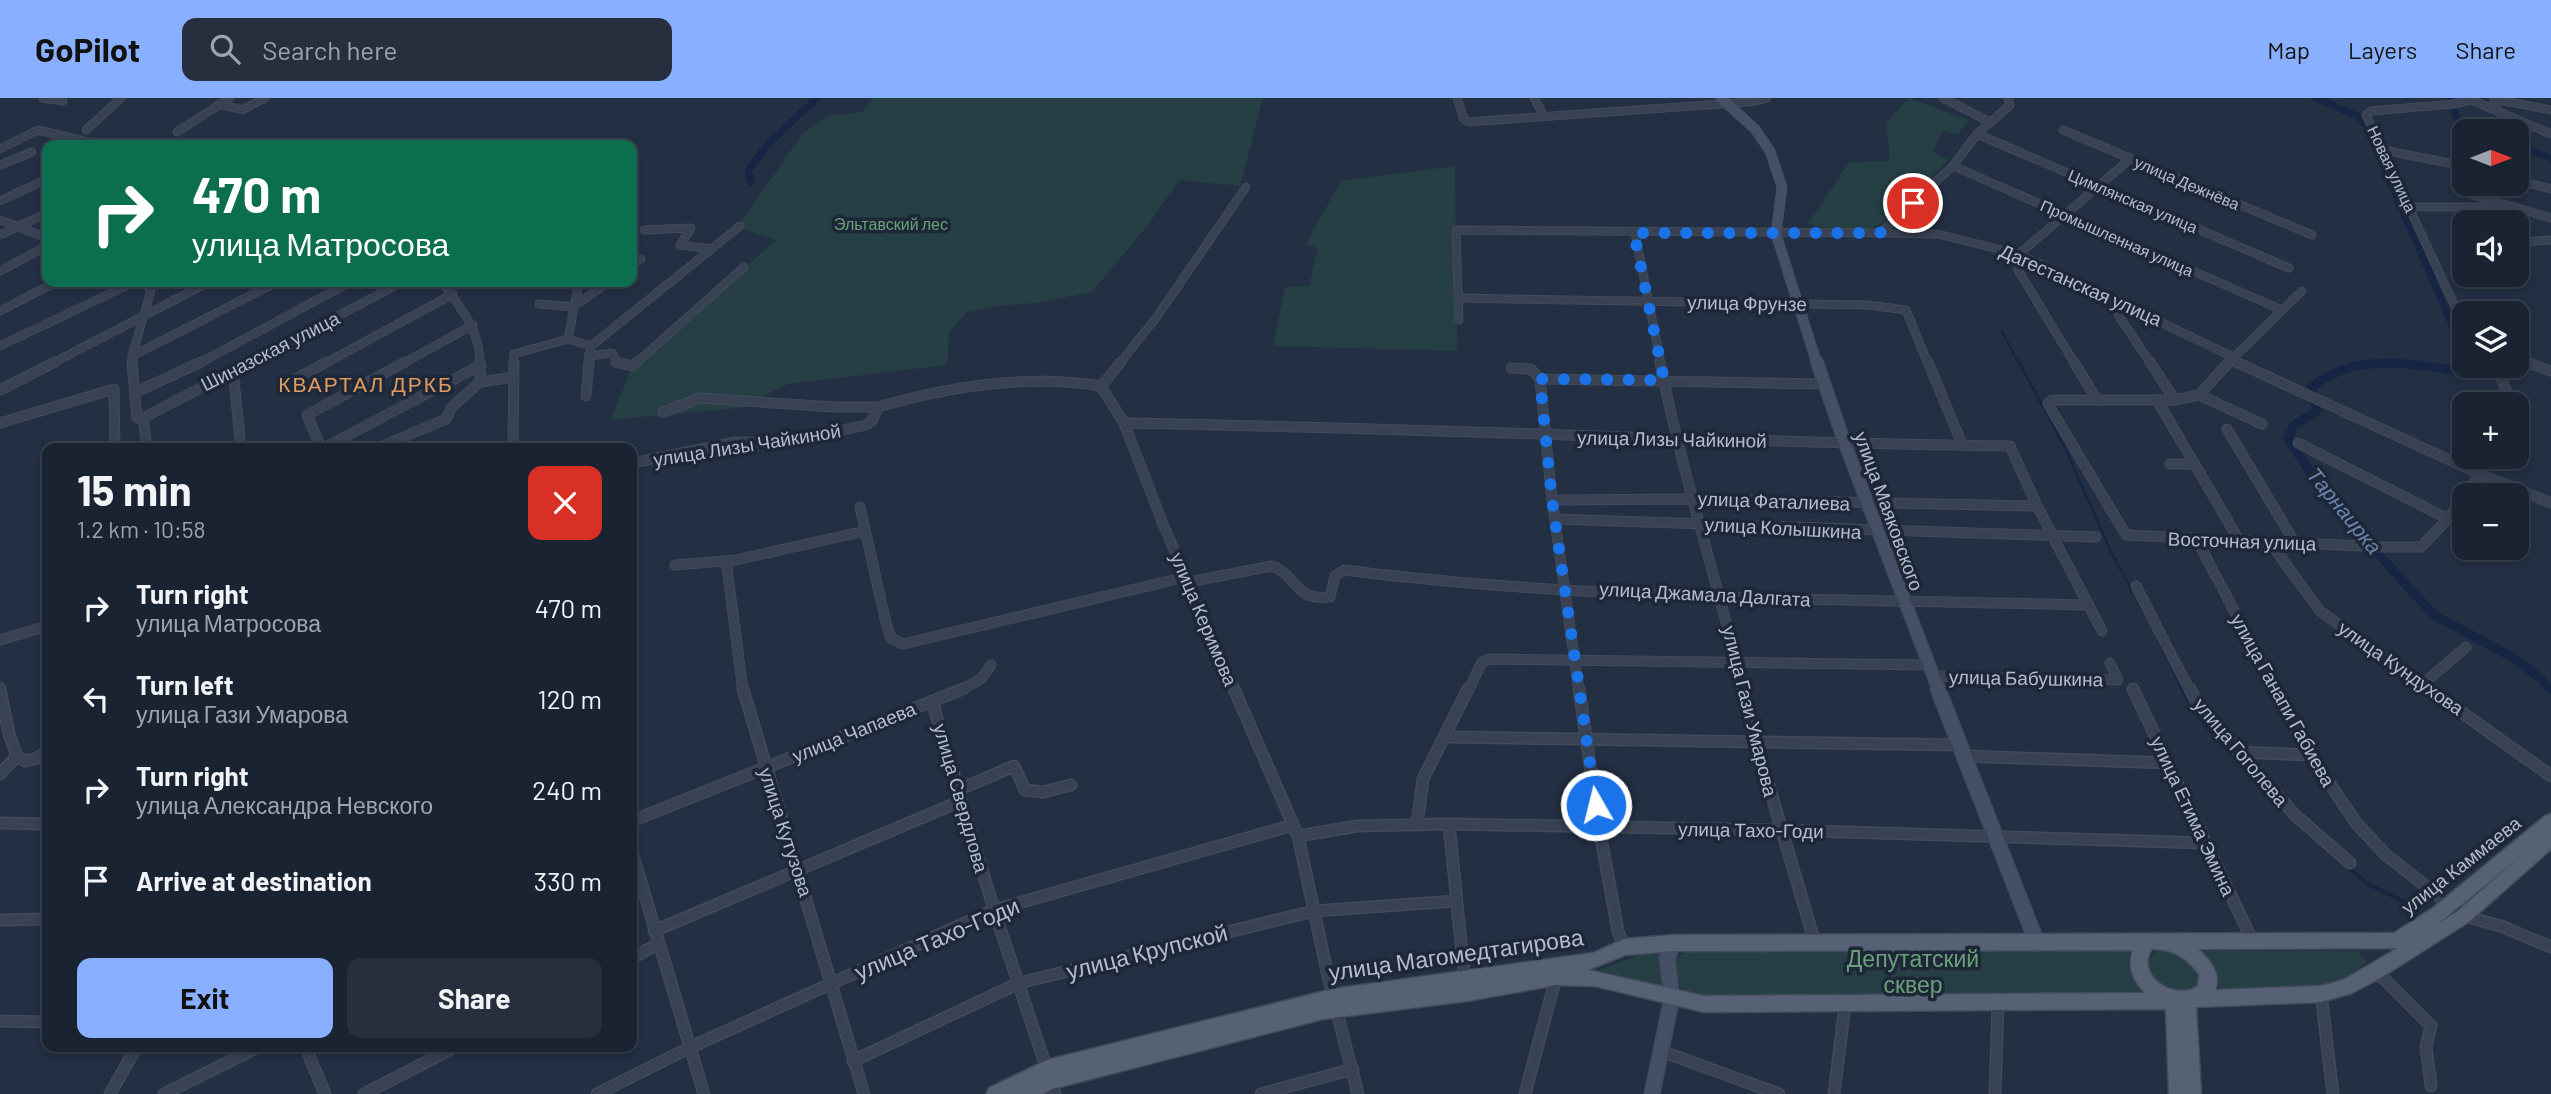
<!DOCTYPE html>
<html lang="en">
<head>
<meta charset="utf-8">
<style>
	:root { --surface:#1a2332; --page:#272f3e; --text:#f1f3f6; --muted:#9fa4ac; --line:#38404d; --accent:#88b0ff }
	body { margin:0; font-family:Barlow,sans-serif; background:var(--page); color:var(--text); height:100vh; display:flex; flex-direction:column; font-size:26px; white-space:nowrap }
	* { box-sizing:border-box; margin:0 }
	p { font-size:23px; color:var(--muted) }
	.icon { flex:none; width:38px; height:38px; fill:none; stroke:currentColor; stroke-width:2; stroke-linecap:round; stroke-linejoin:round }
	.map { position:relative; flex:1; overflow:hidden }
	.drawer { position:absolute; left:42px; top:345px; width:595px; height:609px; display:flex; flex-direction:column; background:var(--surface); border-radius:14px; box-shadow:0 4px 10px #0003,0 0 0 2px var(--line) }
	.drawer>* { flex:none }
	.guide { position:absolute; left:42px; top:42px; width:595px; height:147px; border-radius:14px; box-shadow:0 4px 10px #0003,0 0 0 2px var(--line); background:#0b6e4f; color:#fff; overflow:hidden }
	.needle { width:46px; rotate:90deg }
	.tools { position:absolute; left:2452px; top:21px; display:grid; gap:14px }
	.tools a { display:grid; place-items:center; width:77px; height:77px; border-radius:14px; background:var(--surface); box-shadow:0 4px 10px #0003,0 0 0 2px var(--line); font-size:35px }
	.pin { position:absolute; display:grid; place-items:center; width:60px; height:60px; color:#fff; margin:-30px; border:4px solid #fff; border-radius:50%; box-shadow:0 2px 7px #0007 }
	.me { position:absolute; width:77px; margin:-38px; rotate:352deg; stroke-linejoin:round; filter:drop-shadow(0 0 5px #0008) }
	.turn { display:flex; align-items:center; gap:24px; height:147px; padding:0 35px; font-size:32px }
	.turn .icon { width:91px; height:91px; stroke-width:2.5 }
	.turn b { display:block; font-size:49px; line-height:60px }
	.round { display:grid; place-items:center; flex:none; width:74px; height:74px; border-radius:14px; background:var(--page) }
	.head { display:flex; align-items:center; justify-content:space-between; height:119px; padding:0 35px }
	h1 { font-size:42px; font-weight:700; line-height:52px }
	.primary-button { display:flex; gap:14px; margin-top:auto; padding:14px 35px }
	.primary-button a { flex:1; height:80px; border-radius:14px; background:var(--accent); color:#111; font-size:28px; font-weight:700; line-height:80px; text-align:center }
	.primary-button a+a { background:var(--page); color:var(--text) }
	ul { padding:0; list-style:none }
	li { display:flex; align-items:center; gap:21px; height:91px; padding:0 35px }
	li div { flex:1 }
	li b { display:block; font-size:26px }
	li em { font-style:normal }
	header { display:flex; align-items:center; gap:42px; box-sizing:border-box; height:98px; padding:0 35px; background:var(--accent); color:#111 }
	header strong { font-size:33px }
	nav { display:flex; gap:38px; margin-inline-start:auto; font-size:24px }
	.search { width:490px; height:63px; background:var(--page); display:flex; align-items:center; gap:18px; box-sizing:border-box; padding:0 24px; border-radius:14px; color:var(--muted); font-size:26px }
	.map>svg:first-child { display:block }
	.green { fill:#253f44 }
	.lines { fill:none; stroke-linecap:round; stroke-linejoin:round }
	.stream-far2 { stroke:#152543; stroke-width:2 }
	.stream-far1 { stroke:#152543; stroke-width:2.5 }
	.stream { stroke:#152543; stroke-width:3.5 }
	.canal-far1 { stroke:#152543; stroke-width:7 }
	.canal { stroke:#152543; stroke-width:9 }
	.street-far2-casing { stroke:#424b5c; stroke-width:9 }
	.street-far1-casing { stroke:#424b5c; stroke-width:11 }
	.street-casing { stroke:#424b5c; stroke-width:13 }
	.secondary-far2-casing { stroke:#424b5c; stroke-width:11 }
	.secondary-far1-casing { stroke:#424b5c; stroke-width:14 }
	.secondary-casing { stroke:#424b5c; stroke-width:17 }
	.primary-casing { stroke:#424b5c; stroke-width:3 }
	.street-far2 { stroke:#384253; stroke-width:7 }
	.street-far1 { stroke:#384253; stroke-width:9 }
	.street { stroke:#384253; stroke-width:10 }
	.secondary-far2 { stroke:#455066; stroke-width:10 }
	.secondary-far1 { stroke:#455066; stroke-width:11 }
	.secondary { stroke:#455066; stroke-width:14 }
	.primary { fill:#566173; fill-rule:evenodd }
	.route { stroke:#1a73e8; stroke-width:12; stroke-dasharray:0 21.6 }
	.labels { text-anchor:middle; stroke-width:7; stroke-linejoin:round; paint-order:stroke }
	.far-street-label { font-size:16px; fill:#b5bdcd; stroke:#1d2738 }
	.far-park-label { font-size:16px; fill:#6aa079; stroke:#1d2738 }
	.street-label { font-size:19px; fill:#b5bdcd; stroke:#1d2738 }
	.neighbourhood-label { font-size:21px; letter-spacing:2px; fill:#e09c5d; stroke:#1d2738 }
	.water-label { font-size:21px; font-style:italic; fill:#6b85af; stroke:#1d2738 }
	.near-street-label { font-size:23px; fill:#b5bdcd; stroke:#1d2738 }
	.near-park-label { font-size:23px; fill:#6aa079; stroke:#1d2738 }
</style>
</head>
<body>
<header>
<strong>GoPilot</strong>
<div class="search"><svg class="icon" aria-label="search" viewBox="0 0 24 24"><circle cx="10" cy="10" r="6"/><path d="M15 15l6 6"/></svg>Search here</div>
<nav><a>Map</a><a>Layers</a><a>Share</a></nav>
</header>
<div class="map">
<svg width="2551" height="996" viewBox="0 0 2551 996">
	<rect width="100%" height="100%" fill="#232f43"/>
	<g class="green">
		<path d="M873,0h390l-23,88 -61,-6 -31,45 -56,67 -54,11 -41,3 -30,6 -18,20 -2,33 -159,19 -48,24 -130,12 23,-54 143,-126 -39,-13 66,-94 24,-17 35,-4z"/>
		<path d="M1909,0l59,22 -10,14 -15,-4 -10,22 15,8c-22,21 -56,66 -86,71 -18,4 -37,-3 -54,-7l41,-62 41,-1 -4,-38z"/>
		<path d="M1455,68l2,185 -184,-5 12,-59 24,-1 9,-38 -12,-4 35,-63z"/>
		<path d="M2131,852c-8,20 4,33 20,45l-459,1 -12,-9 -5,-28 9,-7z"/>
		<path d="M2163,852c17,2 31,12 36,29l-5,11c-21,5 -46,-5 -46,-30l8,-9z"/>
		<path d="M2198,853h160l9,10 -25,20 -27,8 -97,3c4,-18 -6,-31 -20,-41z"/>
		<path d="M1648,854h14l2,35 -66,-17z"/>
	</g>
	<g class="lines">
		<path class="stream-far2" d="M2002,233l17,33"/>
		<path class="stream-far1" d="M2019,264l47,88 46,104 43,78 28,59"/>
		<g class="stream">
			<path d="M2182,591c12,26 33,47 53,69 30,33 58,64 93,92"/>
			<path d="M2349,770l19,16 41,20"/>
		</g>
		<g class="canal-far1">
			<path d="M2315,0l43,18 8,10 91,210 7,23"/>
			<path d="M2450,0l10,28 16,5"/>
			<path d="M2516,48l35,12"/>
			<path d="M751,84l-3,-11 20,-27 49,-46"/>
			<path d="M2366,266h37"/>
		</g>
		<path class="canal" d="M2464,266l-10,6c-50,-7 -102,-17 -143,18l6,23 -23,14 -6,14 40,60 106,116 78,42 25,18 14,15"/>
		<defs>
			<g id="street-far2">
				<path d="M43,0l20,3"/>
				<path d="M1457,0l7,21 4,3 281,-20 18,-4"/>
				<path d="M1534,0l10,18"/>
				<path d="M1943,0l47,24"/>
				<path d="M2469,1l82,35"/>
				<path d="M219,6l23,6 23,-12"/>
				<path d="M2497,13l-3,-12 57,11"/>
				<path d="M86,32l35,-32"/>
				<path d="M2063,32l249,105"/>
				<path d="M177,34l53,-34"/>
				<path d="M1977,36l312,134"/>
				<path d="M0,51l38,-19 50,12 47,3"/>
				<path d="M2383,52l81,16"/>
				<path d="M0,67l32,-13"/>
				<path d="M1953,68l329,144"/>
				<path d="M2516,82l35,9"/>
				<path d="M2468,86l-3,6 5,4 81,24"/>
				<path d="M0,103l47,-22"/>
				<path d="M2410,109h106"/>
				<path d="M0,122l47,18"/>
				<path d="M644,132l47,-2 -11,17 31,4"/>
				<path d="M1635,135l26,131"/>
				<path d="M1880,135l57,1 82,20 214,103"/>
				<path d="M0,137l47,-22"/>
				<path d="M2523,144l28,-2"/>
				<path d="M632,167l9,-6"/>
				<path d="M0,173l47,-25"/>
				<path d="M442,184c19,27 38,47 38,82"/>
				<path d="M1458,200l410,7 38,5 22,54"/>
				<path d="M2117,201l2,17 32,48"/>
				<path d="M539,206l35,3"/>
				<path d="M574,208l35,-24"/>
				<path d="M0,213l56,-29"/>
				<path d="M1459,222l-3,-90 424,3 73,-67 24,-32 33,-29 -2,-7"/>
				<path d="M2464,222l-6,-7 -92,-198 5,-4 83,-7 17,-4"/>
				<path d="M568,241l11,-57"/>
				<path d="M0,248l134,-64"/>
				<path d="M591,248l149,-120"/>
				<path d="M132,258l145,-74"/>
				<path d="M588,258l24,-3 5,11"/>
				<path d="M2516,260l15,6"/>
				<path d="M2232,262l8,4"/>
				<path d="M51,266l158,-82"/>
				<path d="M133,266l-1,-8 19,-66 -9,-8"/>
				<path d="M198,266l152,-82"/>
				<path d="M247,266l155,-82"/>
				<path d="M324,266l129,-70"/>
				<path d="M402,266l71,-39"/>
				<path d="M514,266v-10l54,-15 23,7 -2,18"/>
				<path d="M635,266l109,-97"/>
				<path d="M1119,266l37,-46 90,-131"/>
				<path d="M2075,266l-57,-94 1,-16 111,-95"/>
				<path d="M2227,266l75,-73"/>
			</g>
			<g id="street-far1">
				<path d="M132,264l5,56h6l107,-56"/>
				<path d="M480,264v20l34,-5"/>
				<path d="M616,264l16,4 5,-4"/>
				<path d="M1121,264l-20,24 23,37 39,101 72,167"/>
				<path d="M1660,264c22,111 57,219 84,329"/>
				<path d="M1928,264l34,82"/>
				<path d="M2074,264l23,38"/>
				<path d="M2150,264l25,38"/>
				<path d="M2229,264l-30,33 -24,5h-123l-4,4 78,131 237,11"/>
				<path d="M2236,264l244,112 71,29"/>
				<path d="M2526,264l25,9"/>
				<path d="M2496,268l16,38"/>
				<path d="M1511,270l20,1 9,10 284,5"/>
				<path d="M233,273l8,77"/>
				<path d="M295,281l32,-17"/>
				<path d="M1540,281l12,121 27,191"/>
				<path d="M0,292l55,-28"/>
				<path d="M136,294l65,-30"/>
				<path d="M2199,297l63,29"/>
				<path d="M586,298l3,-34"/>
				<path d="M2157,302l82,140"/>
				<path d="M663,314l37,-14 134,9h44"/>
				<path d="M143,320l4,30"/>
				<path d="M0,325l114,-34 1,59"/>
				<path d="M1124,325c295,5 591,19 886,23l27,60 65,125"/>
				<path d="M2227,331l68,114"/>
				<path d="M2298,345l150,76"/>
				<path d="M321,350l-14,-33 98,-53"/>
				<path d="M324,350l157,-83"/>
				<path d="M378,350l68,-29 5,-11 29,-26"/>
				<path d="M513,350l1,-86"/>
				<path d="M632,365l104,-21h52l78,-17 6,-4 6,-14c72,-21 148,-33 223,-21"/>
				<path d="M2170,366h24"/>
				<path d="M2465,397l15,-21"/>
				<path d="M1552,402l143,-1 342,7"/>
				<path d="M860,409l26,116 5,15 12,6 283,-67"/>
				<path d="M1555,421l541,18"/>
				<path d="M2196,440l80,153"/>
				<path d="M2269,443l51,70 111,80"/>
				<path d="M2379,449h42l27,-28 16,-23"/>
				<path d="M675,467l61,-5 129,-29"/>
				<path d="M727,469l16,124"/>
				<path d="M1189,484l83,-16c26,9 21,35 58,31l5,-21 9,-6c246,31 497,29 745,35"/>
				<path d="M2136,488l54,105"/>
				<path d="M0,542l47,-14"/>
				<path d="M1933,578l185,4 -8,-17"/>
				<path d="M2424,585l42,-36"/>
				<path d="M0,589l1,4"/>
				<path d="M959,593l22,-12 10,-14"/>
				<path d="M1468,593l14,-29 8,-3 438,6"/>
			</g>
			<g id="street">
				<path d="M0,591l9,45 8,22"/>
				<path d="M743,591l121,405"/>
				<path d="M1234,591l64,147 31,145 29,113"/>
				<path d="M1579,591l20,138 19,104 6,16"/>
				<path d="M1743,591l13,53 59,201"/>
				<path d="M2133,591l120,253"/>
				<path d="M2190,591l9,18 96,108 55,48"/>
				<path d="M2275,591l35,66 47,69 29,31 78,61 37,10 50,21"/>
				<path d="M2429,591l122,87"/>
				<path d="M932,603l62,209 61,184"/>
				<path d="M1446,639l514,8"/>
				<path d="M2238,654l72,3"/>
				<path d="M1964,658l204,7"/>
				<path d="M0,676l17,-18 8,5 13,-3 9,-7"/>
				<path d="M958,692l56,-24 11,24 18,2 28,-7"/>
				<path d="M632,723l331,-132"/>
				<path d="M0,725l47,1"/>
				<path d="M1449,726l16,158"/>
				<path d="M1417,727l6,-46 45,-90"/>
				<path d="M1298,738l59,-10 92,-2 332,6 424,13"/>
				<path d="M632,754l72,242"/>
				<path d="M0,822l47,-1"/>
				<path d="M654,833l307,-130"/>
				<path d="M632,860l26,-14"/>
				<path d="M2376,873l55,55 -5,21 5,39"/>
				<path d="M2321,896l12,100"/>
				<path d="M0,923l47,1"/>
				<path d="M305,948l20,48"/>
				<path d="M1661,953l118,43"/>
				<path d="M853,963l166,-78 295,-72 142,-10"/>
				<path d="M110,996l27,-48"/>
				<path d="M164,996l96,-48"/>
				<path d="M364,996l93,-48"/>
				<path d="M597,996l94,-47 303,-137 299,-85"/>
				<path d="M1261,996l92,-25"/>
				<path d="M1525,996l31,-117"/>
				<path d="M1834,996l11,-89"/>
				<path d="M1995,996l3,-91"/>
			</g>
			<path id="secondary-far2" d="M1721,0l34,31 15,22 12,36 -6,47 41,130"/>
			<path id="secondary-far1" d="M1817,264l28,82 94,247"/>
			<g id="secondary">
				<path d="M1938,591l99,254"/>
				<path d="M1652,996l20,-97 -5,-39 7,-15"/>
			</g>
			<path id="primary" d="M2551,716v17l-3,2 3,-1v17l-81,72 -88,56 -30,16 -31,9 -125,5 5,87h-32l-3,-85 -462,3 -109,-26 -39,-1 -89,16 -144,18 -271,70 -9,5h-57l3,-6 58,-28 286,-71 260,-36 31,-14 50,-4 720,-2 39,-25 112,-92zM2522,757l-64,56 -26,16 13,-9zM2398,850l-55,32 -22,6 -106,4c7,-16 -5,-30 -17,-41zM2152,851c21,0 34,8 47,25l-1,12c-23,16 -64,-10 -46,-37zM2133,852c-6,17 0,30 12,43l-441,3 -116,-26 37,-15 49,-4z"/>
		</defs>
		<use href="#street-far2" class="street-far2-casing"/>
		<use href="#street-far1" class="street-far1-casing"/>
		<use href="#street" class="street-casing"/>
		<use href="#secondary-far2" class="secondary-far2-casing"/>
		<use href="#secondary-far1" class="secondary-far1-casing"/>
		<use href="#secondary" class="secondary-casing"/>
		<use href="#primary" class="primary-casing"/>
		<use href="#street-far2" class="street-far2"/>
		<use href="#street-far1" class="street-far1"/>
		<use href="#street" class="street"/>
		<use href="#secondary-far2" class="secondary-far2"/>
		<use href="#secondary-far1" class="secondary-far1"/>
		<use href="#secondary" class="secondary"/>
		<use href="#primary" class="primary"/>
	</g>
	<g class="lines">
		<path class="route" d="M1596,707l-44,-305 -12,-121 124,1 -30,-147h246l33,-30"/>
	</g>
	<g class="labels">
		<g class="far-street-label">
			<text transform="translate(2392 71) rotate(65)" y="6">Новая улица</text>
			<text transform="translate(2187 85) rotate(23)" y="6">улица Дежнёва</text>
			<text transform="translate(2133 103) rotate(23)" y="6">Цимлянская улица</text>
			<text transform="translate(2117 140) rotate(24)" y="6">Промышленная улица</text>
		</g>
		<g class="far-park-label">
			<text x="891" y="132">Эльтавский лес</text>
		</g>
		<g class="street-label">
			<text transform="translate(2081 187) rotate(24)" y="7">Дагестанская улица</text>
			<text transform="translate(1747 205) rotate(1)" y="7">улица Фрунзе</text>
			<text transform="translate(270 253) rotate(-27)" y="7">Шиназская улица</text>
			<text transform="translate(1672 341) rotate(1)" y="7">улица Лизы Чайкиной</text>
			<text transform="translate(747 347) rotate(-9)" y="7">улица Лизы Чайкиной</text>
			<text transform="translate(1774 403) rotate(2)" y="7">улица Фаталиева</text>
			<text transform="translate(1889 413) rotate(70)" y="7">улица Маяковского</text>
			<text transform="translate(1783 430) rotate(3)" y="7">улица Колышкина</text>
			<text transform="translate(2242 443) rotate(2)" y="7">Восточная улица</text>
			<text transform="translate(1705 496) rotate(3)" y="7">улица Джамала Далгата</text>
			<text transform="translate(1204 521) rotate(67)" y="7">улица Керимова</text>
			<text transform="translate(2401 570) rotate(35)" y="7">улица Кундухова</text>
			<text transform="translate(2026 580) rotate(1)" y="7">улица Бабушкина</text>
			<text transform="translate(2283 602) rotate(61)" y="7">улица Ганапи Габиева</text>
			<text transform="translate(1750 613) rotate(76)" y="7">улица Гази Умарова</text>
			<text transform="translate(854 634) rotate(-22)" y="7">улица Чапаева</text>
			<text transform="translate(2241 654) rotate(50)" y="7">улица Гоголева</text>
			<text transform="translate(961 700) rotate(74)" y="7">улица Свердлова</text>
			<text transform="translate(2193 718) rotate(65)" y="7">улица Етима Эмина</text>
			<text transform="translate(1751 732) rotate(1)" y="7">улица Тахо-Годи</text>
			<text transform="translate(786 734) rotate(72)" y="7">улица Кутузова</text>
			<text transform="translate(2461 767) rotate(-38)" y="7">улица Каммаева</text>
		</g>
		<g class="neighbourhood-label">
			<text x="366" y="294">КВАРТАЛ ДРКБ</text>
		</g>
		<g class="water-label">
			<text transform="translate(2344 413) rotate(51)" y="7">Тарнаирка</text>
		</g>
		<g class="near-street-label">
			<text transform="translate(937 841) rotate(-23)" y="8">улица Тахо-Годи</text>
			<text transform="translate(1147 854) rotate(-14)" y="8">улица Крупской</text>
			<text transform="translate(1456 857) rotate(-8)" y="8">улица Магомедтагирова</text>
		</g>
		<g class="near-park-label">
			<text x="1913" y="869">Депутатский<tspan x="1913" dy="26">сквер</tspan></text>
		</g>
	</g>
</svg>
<div class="tools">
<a><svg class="needle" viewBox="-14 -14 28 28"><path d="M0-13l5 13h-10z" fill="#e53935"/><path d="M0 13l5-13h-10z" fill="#9fa4ac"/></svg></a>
<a><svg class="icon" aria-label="sound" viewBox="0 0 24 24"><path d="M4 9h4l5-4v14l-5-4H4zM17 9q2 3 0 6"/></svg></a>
<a><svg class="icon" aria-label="layers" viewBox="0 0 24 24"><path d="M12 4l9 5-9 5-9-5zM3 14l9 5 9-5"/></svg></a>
<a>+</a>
<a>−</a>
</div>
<div class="pin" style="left:1913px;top:105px;background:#d93025"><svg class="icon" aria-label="arrive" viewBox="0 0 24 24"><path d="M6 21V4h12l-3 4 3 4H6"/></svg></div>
<svg class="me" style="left:1596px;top:707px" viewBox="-20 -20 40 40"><circle r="17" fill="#1a73e8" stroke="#fff" stroke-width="3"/><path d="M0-11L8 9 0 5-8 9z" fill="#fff"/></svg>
<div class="guide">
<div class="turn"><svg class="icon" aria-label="right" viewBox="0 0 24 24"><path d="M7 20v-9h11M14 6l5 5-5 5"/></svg><div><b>470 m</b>улица Матросова</div></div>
</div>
<section class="drawer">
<div class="head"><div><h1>15 min</h1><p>1.2 km · 10:58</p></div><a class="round" style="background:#d93025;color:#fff"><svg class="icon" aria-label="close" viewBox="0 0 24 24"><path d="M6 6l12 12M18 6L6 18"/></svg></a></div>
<ul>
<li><svg class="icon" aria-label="right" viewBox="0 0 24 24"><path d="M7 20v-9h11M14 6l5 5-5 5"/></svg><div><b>Turn right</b><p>улица Матросова</p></div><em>470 m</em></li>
<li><svg class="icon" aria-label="left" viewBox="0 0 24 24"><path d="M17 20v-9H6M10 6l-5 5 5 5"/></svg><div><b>Turn left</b><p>улица Гази Умарова</p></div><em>120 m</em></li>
<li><svg class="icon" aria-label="right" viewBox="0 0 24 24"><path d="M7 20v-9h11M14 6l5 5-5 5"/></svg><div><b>Turn right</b><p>улица Александра Невского</p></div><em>240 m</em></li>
<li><svg class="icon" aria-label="arrive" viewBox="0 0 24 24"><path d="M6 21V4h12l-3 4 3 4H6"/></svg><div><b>Arrive at destination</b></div><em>330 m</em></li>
</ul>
<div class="primary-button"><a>Exit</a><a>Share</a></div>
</section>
</div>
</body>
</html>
